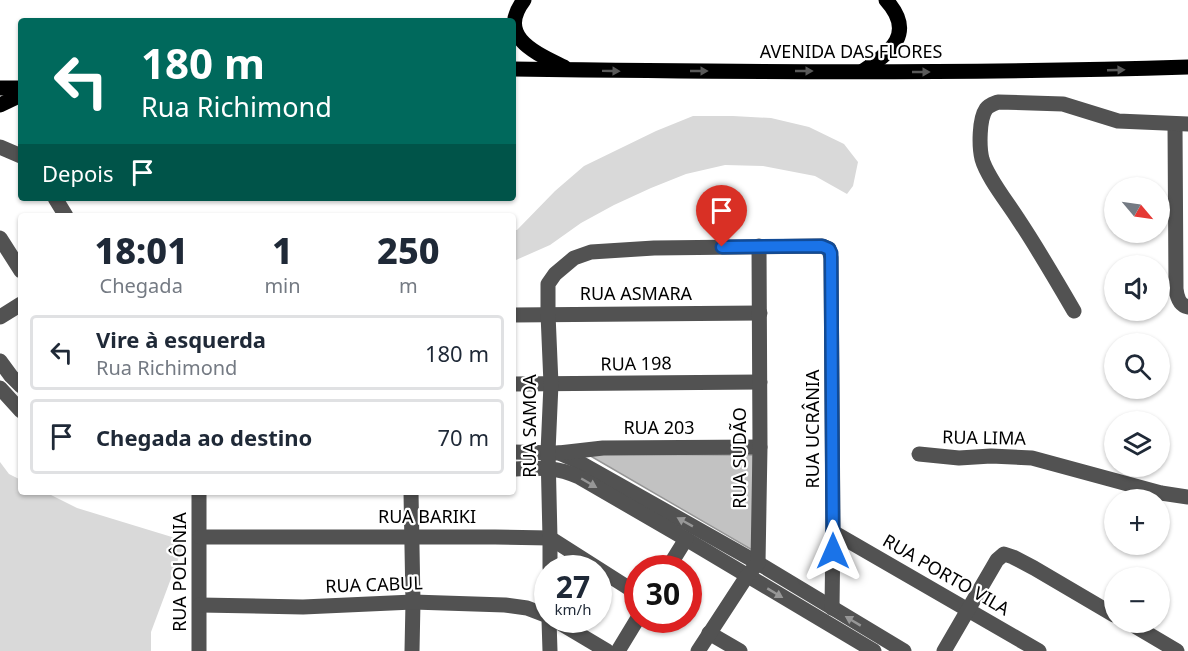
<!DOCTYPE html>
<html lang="pt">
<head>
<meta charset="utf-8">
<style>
	:root { --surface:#fff; --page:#f2f2f3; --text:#1f2937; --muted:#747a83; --line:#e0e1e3 }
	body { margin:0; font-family:"Noto Sans",sans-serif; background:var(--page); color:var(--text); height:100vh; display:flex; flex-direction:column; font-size:22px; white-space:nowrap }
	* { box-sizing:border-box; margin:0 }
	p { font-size:20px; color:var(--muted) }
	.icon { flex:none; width:33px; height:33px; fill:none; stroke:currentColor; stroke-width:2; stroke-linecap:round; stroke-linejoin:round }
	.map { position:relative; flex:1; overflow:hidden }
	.sheet { position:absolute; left:18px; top:213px; width:498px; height:282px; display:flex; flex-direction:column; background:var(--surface); border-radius:6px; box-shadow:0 2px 4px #0004 }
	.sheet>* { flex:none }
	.guide { position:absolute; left:18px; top:18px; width:498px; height:183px; border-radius:6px; box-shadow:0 2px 4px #0004; background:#00695c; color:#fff; overflow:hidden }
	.needle { width:39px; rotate:119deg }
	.buttons { position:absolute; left:1104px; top:177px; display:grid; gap:12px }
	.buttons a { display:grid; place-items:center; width:66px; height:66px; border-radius:50%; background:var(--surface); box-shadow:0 2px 4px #0004; font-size:30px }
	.speed { position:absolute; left:534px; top:555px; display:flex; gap:12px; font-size:30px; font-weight:700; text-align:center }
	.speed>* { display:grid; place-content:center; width:78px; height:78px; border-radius:50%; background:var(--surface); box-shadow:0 2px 4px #0004; line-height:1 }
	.speed small { font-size:15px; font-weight:400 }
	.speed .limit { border:9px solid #d22; background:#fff; color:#111 }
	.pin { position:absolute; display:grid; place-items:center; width:51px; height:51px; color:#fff; margin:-62px -26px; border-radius:50% 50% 50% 0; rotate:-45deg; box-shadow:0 0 6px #0007 }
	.pin .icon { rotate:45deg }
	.me { position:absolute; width:66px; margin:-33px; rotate:0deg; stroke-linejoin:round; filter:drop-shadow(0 0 4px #0008) }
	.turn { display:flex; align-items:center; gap:21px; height:126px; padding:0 24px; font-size:27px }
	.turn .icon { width:78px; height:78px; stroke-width:2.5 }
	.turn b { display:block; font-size:42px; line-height:51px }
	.then { display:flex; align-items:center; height:57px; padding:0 24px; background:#0003; gap:12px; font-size:22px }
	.eta { display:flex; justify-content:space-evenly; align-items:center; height:102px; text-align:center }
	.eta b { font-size:36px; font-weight:800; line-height:42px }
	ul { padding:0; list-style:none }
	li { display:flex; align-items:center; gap:18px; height:75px; margin:0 12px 9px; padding:0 12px; border:3px solid var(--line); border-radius:6px }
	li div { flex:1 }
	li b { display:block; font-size:22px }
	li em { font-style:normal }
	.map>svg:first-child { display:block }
	.green { fill:#d9d9d9 }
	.building { fill:#c2c2c2; stroke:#969696; stroke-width:1.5 }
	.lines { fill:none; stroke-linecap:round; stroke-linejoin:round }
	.minor { stroke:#525252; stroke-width:15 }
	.major { stroke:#000; stroke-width:15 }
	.oneway { fill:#595959 }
	.oneway2 { fill:#979797 }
	.route-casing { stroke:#114b97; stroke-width:15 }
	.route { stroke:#1a73e8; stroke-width:10 }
	.labels { text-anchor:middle; stroke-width:4.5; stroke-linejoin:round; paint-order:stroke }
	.street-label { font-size:18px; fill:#000; stroke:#fff }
</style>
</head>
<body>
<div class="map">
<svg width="1188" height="651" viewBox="0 0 1188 651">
	<rect width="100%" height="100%" fill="#fff"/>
	<g class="green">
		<path d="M693,116h40l38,2 38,9 35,17 14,18 -5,24 -6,8 -32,-18 -52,-10 -38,-1 -39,9 -35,14 -37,17 -33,18 -31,22 -34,15h-3v-30h4l38,-39 29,-25 72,-35z"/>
		<path d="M0,462l9,12 12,6v12h24l32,16 108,33 -34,91v19h-151z"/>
	</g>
	<path class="building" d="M587,454l166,1 1,96z"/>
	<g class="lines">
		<g class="minor">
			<path d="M1175,124l1,165c1,8 3,16 12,18"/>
			<path d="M0,147l21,9"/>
			<path d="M55,198l11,18"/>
			<path d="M0,238l21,33"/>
			<path d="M1074,311c-18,-31 -36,-62 -56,-92 -10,-16 -31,-42 -36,-60 -3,-12 -3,-40 4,-50 3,-4 7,-5 12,-7l65,2 55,17 70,3"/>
			<path d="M513,315l247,-2"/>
			<path d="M0,317l21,-13"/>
			<path d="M0,361l11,15 10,10"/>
			<path d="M513,384l247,-2"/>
			<path d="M0,388l21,23"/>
			<path d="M513,452l46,1 18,8 181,102 146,88"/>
			<path d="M559,453l44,-5 157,-1"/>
			<path d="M919,454l40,4 32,-2 41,2 129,35 27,4"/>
			<path d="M513,469c25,-1 42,-3 66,8l107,62 188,112"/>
			<path d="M199,492v159"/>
			<path d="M411,492l2,110 -1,49"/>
			<path d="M833,532l206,119"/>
			<path d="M200,537h295l55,1 88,56"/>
			<path d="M550,568v-30l-2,-86 3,-68 -3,-70v-30l7,-10 19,-16 17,-6 63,-4 168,-2 7,3 2,9 2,274 -1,76"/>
			<path d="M668,568l18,-29"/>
			<path d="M200,605l103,2 110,-5 92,3 22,3 21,8"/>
			<path d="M549,620l1,31"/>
			<path d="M555,620l52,31"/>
			<path d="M1128,622l49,29"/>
			<path d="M709,633l31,18"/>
			<path d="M618,651l20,-33"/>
			<path d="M698,651l49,-75 11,-13 2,-116 -1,-201"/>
			<path d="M944,651l53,-91 7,-6 9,3 21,11 80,47"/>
		</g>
		<g class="major">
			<path d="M524,0c-28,37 12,53 40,67"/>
			<path d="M513,69c225,3 450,5 675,-2"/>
			<path d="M863,71c28,-19 53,-38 23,-71"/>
			<path d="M0,88h21"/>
			<path d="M0,105l21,-10"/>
		</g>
	</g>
	<defs><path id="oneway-solid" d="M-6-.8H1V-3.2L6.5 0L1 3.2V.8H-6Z" transform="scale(1.5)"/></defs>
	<g class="oneway">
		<use href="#oneway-solid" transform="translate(1116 70) rotate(-2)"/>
		<use href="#oneway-solid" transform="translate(611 71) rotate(1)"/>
		<use href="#oneway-solid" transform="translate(699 71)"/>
		<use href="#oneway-solid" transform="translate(804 71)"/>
		<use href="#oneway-solid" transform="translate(921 72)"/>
	</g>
	<g class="oneway2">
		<use href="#oneway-solid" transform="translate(589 483) rotate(30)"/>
		<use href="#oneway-solid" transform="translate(685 522) rotate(-151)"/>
		<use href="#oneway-solid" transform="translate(775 593) rotate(31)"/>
		<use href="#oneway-solid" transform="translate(853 621) rotate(-149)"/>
	</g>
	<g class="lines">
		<defs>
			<path id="route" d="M722,247l100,-1 7,3 2,4 2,298"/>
		</defs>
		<use href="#route" class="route-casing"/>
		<use href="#route" class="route"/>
	</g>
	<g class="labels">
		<g class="street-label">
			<text x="851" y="58">AVENIDA DAS FLORES</text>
			<text x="636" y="300">RUA ASMARA</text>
			<text transform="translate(636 364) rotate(-1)" y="6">RUA 198</text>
			<text transform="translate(530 426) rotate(-90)" y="6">RUA SAMOA</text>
			<text x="659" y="434">RUA 203</text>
			<text transform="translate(813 429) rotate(-90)" y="6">RUA UCRÂNIA</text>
			<text transform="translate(984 438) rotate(1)" y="6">RUA LIMA</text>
			<text transform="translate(740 458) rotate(-90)" y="6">RUA SUDÃO</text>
			<text x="427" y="523">RUA BARIKI</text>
			<text transform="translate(180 572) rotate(-90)" y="6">RUA POLÔNIA</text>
			<text transform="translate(946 575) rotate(30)" y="6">RUA PORTO VILA</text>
			<text transform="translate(374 585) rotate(-2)" y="6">RUA CABUL</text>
		</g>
	</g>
</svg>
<div class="buttons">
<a><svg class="needle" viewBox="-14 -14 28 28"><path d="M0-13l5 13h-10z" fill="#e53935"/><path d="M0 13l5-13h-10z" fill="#747a83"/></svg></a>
<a><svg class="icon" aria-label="sound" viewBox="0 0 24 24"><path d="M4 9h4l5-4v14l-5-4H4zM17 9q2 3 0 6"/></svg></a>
<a><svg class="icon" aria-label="search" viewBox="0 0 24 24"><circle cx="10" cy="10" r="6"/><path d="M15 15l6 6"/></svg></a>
<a><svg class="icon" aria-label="layers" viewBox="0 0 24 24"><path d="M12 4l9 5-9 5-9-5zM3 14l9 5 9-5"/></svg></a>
<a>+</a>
<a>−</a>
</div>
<div class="speed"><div>27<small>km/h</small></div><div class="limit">30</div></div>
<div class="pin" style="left:722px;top:247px;background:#d93025"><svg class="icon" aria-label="arrive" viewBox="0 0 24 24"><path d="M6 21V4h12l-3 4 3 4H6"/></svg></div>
<svg class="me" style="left:833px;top:551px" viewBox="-20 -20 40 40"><path d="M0-17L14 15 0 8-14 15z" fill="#1a73e8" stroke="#fff" stroke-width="4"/></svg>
<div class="guide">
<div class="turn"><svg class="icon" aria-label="left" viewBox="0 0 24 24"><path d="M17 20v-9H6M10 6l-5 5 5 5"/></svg><div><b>180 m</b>Rua Richimond</div></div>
<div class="then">Depois<svg class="icon" aria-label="arrive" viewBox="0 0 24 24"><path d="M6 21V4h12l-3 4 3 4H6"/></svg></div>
</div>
<section class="sheet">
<div class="eta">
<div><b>18:01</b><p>Chegada</p></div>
<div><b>1</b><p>min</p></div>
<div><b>250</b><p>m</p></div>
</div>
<ul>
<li><svg class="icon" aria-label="left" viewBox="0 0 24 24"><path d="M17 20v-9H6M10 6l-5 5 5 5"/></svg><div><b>Vire à esquerda</b><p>Rua Richimond</p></div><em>180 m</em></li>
<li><svg class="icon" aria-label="arrive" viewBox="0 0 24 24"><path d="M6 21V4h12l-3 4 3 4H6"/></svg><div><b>Chegada ao destino</b></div><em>70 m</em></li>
</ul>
</section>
</div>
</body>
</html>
